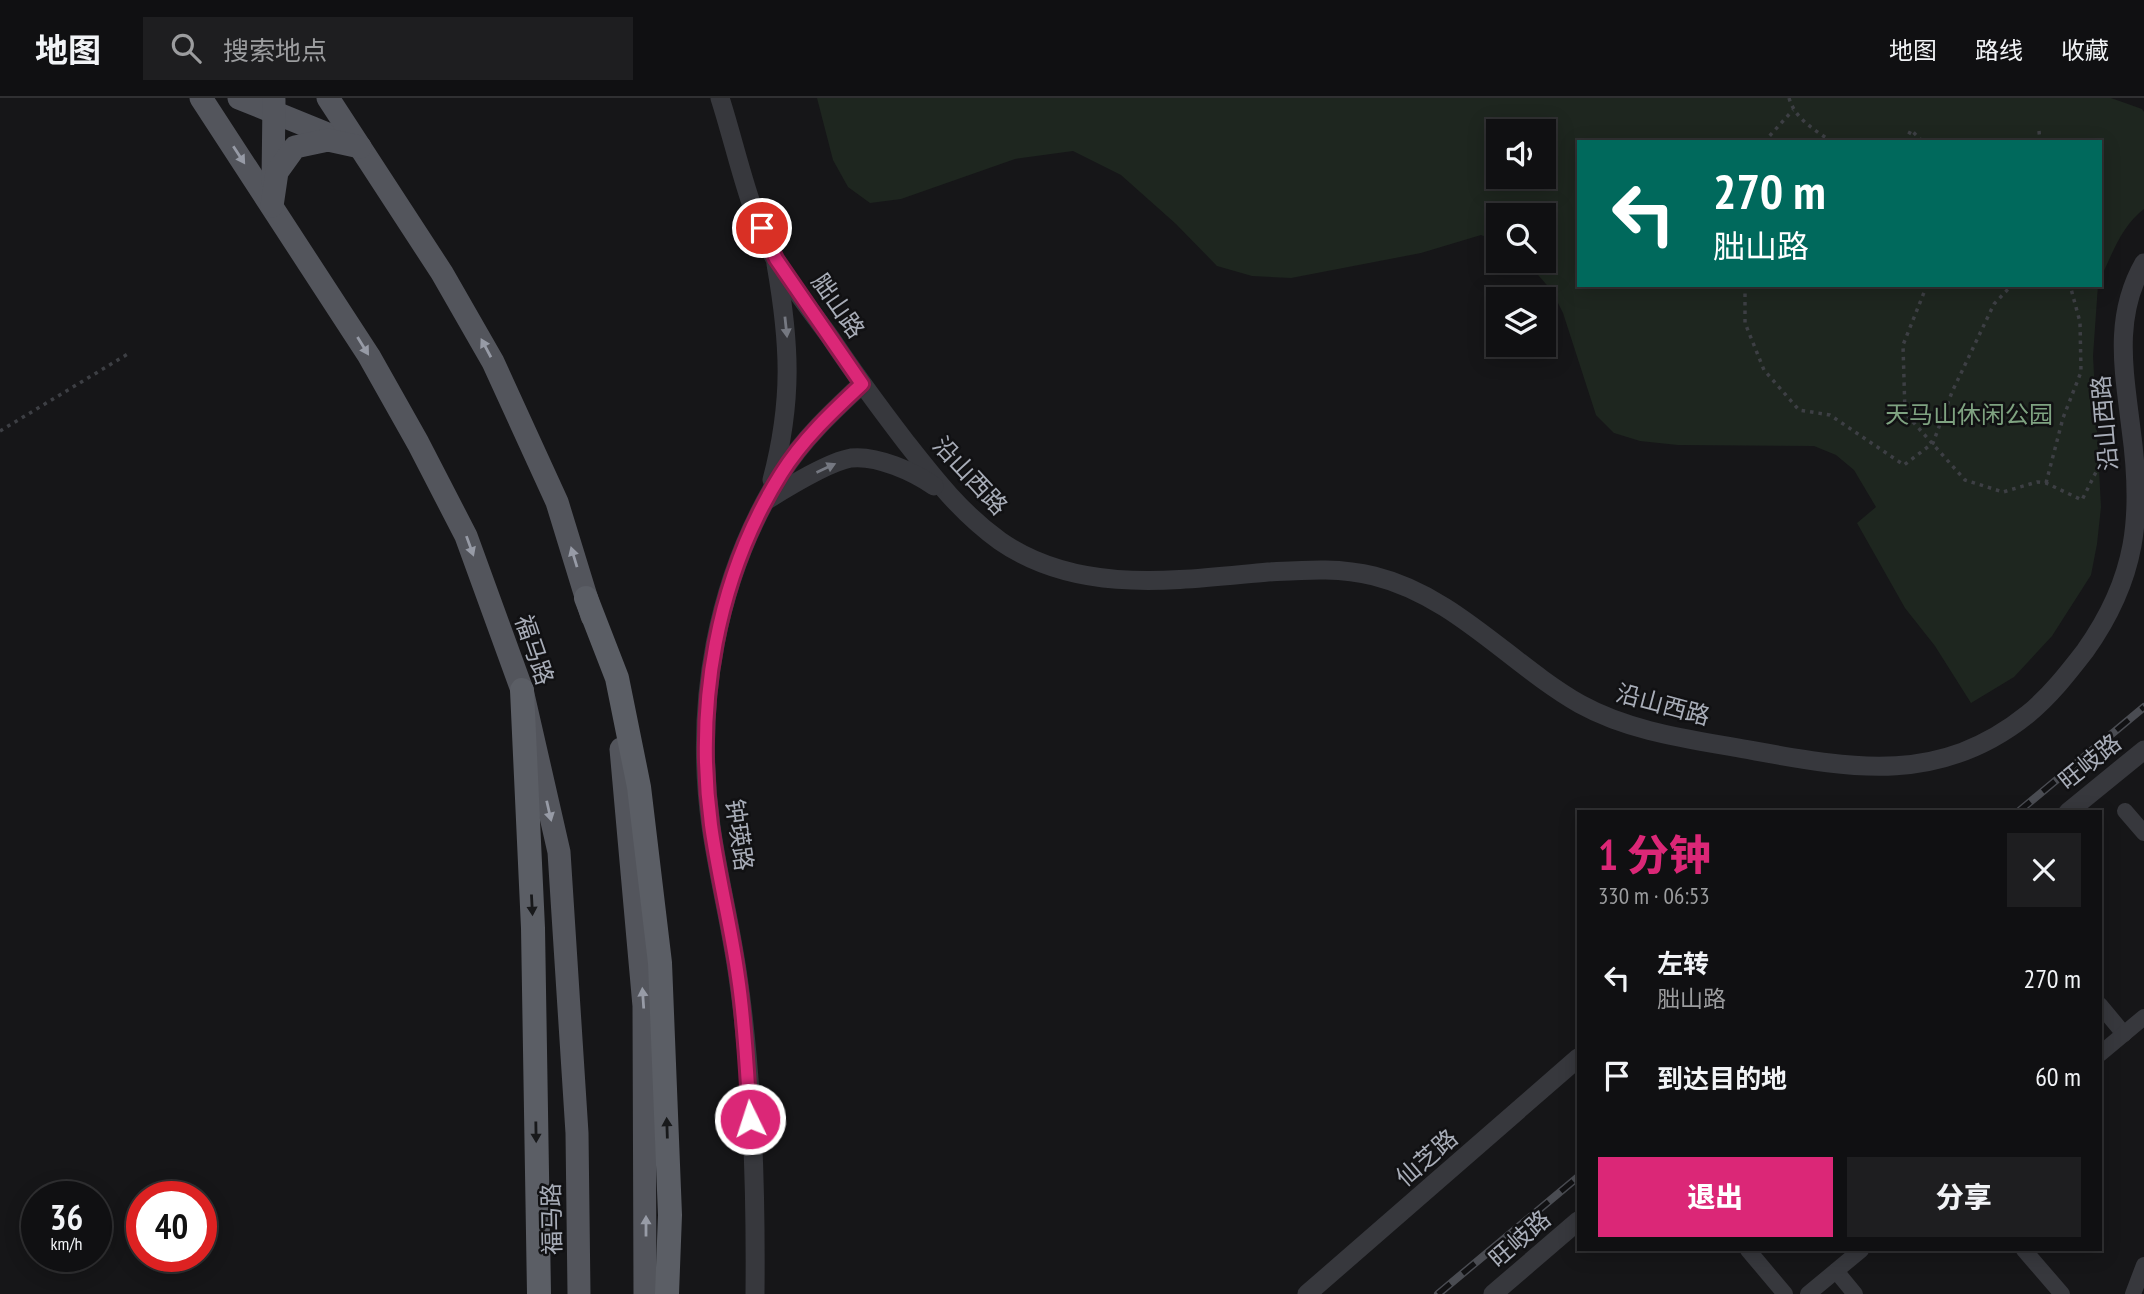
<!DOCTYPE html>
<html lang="zh">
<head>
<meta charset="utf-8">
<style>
	:root { --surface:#101012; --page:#1e1e20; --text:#f1f3f6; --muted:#9c9d9f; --line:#303032; --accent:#db2777 }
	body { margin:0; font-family:"PT Sans Narrow","Noto Sans SC",sans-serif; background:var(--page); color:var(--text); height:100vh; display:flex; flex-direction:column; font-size:26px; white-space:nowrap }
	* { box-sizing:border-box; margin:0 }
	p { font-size:23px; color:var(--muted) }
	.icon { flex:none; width:38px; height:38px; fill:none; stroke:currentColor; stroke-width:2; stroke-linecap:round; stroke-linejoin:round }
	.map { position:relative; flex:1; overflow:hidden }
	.drawer { position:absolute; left:1577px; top:712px; width:525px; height:441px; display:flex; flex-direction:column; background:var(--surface); border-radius:0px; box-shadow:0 4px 18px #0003,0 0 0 2px var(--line) }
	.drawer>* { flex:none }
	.hud { position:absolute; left:1577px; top:42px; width:525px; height:147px; border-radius:0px; box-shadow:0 4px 18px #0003,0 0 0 2px var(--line); background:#00695c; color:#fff; overflow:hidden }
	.controls { position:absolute; left:1486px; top:21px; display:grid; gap:14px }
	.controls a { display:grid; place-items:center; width:70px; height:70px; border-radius:0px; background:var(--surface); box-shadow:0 4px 18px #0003,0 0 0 2px var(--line); font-size:35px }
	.speed { position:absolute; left:21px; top:1083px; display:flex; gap:14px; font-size:35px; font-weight:700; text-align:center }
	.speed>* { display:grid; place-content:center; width:91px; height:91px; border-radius:50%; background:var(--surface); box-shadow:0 4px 18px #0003,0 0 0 2px var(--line); line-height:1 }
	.speed small { font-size:18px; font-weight:400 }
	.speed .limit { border:10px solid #d22; background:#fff; color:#111 }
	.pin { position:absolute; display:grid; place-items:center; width:60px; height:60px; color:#fff; margin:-30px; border:4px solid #fff; border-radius:50%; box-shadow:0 2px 7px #0007 }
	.me { position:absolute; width:77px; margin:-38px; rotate:356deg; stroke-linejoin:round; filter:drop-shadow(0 0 5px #0008) }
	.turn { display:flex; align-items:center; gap:24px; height:147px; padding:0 21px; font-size:32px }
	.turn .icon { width:91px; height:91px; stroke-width:2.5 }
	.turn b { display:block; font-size:49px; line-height:60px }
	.round { display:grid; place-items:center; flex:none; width:74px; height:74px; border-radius:0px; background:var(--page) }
	.head { display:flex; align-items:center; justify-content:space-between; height:119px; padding:0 21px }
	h1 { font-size:42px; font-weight:800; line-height:52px; color:var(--accent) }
	.button { display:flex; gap:14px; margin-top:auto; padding:14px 21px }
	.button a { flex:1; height:80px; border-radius:0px; background:var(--accent); color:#fff; font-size:28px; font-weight:800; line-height:80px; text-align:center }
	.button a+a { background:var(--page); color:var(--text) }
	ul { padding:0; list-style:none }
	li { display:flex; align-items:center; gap:21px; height:98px; padding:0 21px }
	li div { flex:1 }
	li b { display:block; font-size:26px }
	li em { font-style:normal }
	header { display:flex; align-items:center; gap:42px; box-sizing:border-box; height:98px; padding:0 35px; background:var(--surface); border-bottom:2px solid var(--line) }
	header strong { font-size:33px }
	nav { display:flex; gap:38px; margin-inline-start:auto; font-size:24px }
	.search { width:490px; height:63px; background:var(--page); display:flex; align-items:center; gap:18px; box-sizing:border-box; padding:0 24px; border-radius:0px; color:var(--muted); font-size:26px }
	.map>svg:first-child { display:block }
	.green { fill:#1e261f; fill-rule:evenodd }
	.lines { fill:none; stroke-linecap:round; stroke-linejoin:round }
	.path { stroke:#3d3f44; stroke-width:3.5; stroke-dasharray:3.5 5; stroke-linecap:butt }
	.minor { stroke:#37383d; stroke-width:16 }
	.tertiary { stroke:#37383d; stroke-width:19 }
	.primary { stroke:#53555c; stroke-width:23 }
	.trunk { stroke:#5b5e65; stroke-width:24 }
	.rail-casing { stroke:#4a4c52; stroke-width:8 }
	.rail { stroke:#111113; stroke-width:5; stroke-dasharray:16; stroke-linecap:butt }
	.oneway { fill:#979ba6 }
	.oneway2 { fill:#757881 }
	.oneway3 { fill:#18191b }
	.route-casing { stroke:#8e194d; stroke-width:18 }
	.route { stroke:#db2777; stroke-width:12 }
	.labels { text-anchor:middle; stroke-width:5; stroke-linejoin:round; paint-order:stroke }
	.street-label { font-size:24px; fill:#a8adb8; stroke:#111113 }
	.park-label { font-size:24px; fill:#7fa381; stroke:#111113 }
</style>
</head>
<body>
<header>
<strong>地图</strong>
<div class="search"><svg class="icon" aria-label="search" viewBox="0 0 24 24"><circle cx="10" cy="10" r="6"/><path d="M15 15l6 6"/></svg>搜索地点</div>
<nav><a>地图</a><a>路线</a><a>收藏</a></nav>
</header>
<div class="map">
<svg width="2144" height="1196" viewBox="0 0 2144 1196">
	<rect width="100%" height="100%" fill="#161618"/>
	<path class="green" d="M817,0h1294l31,11 2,3v97c-22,16 -33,47 -44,71v-138h-522v143h520l-5,71 8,151 -4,37 -6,31 -39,61 -38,41 -43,26 -36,-57 -30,-38 -48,-85 19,-16 -22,-37 -18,-15 -22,-9 -136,-1 -38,-4 -26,-8 -18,-18 -33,-102 -11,-22 -26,-30h18v-46h-46v27l-17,-7 -60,18 -130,25 -39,-2 -35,-10 -41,-42 -55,-49 -48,-24 -58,8 -114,40 -31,4 -22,-16 -15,-27zM1498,33h46v46h-46z"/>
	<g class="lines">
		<g class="path">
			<path d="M1789,0c6,21 26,32 43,44"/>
			<path d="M2039,33l1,11"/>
			<path d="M1764,44l29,-32"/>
			<path d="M1905,44l6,-12 12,12"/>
			<path d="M1745,187v38l19,47 35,40 31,5 74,50 29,-22 19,-51 42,-88 18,-19"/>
			<path d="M1927,187l-24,60 2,68 60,67 38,12 34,-10 9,1 36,17 31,-62"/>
			<path d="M0,333l131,-79"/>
			<path d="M2046,385l17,-65 18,-46 -1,-50 -10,-37"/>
		</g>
		<g class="minor">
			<path d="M2125,713l19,22"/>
			<path d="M2100,907l24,29"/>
			<path d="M2100,956l44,-37"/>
			<path d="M1748,1152l37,44"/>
			<path d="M2024,1152l38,44"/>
			<path d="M1836,1173l19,23"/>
			<path d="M1808,1196l53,-44"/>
			<path d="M2133,1196l11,-29"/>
		</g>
		<g class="tertiary">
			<path d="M720,0c17,53 28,112 55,161 16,27 37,53 55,78 24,36 49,70 75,104 29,37 56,72 95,100 79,55 178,39 268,31 36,-2 71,-5 106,4 81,20 136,88 206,128 47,26 101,34 153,43 108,19 201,43 295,-33 22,-18 40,-41 57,-63 52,-73 58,-135 46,-222 -7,-59 -18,-112 13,-166"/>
			<path d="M772,382c21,-80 18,-136 4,-216"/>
			<path d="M767,402c21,-13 61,-38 84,-42 26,-3 63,14 83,28"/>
			<path d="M2068,714l76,-62"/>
			<path d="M755,1196c1,-103 -2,-215 -17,-317 -7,-51 -20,-101 -27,-151 -17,-121 5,-248 70,-352 21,-34 52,-63 81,-90"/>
			<path d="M1307,1196l271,-236"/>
			<path d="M1493,1196l85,-73"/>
		</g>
		<g class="primary">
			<path d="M201,0l168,258 49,87 48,93 56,154 37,162 18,281 2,161"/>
			<path d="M239,0l98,40"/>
			<path d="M328,0l114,175 51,89 64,140 35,114"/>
			<path d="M273,84l1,-82"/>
			<path d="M272,108l5,-34 18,-25 33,-7 32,7"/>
			<path d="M621,651l23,257 1,288"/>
		</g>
		<g class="trunk">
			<path d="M586,500l31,80 22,109 21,176 10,252 -3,79"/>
			<path d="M522,592l11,238 6,366"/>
		</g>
		<defs>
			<g id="rail">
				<path d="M2018,714l126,-105"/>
				<path d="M1438,1196l140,-117"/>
			</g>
		</defs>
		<use href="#rail" class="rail-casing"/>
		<use href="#rail" class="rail"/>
	</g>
	<defs><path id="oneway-solid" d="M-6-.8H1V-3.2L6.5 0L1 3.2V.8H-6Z" transform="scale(1.75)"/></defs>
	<g class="oneway">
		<use href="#oneway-solid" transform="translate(239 57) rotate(57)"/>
		<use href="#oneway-solid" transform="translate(363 248) rotate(58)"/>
		<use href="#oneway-solid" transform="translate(486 250) rotate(-118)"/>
		<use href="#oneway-solid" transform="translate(470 448) rotate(70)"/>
		<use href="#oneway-solid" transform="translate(574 459) rotate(-107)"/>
		<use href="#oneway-solid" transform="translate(549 713) rotate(77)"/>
		<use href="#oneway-solid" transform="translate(643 900) rotate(-94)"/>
		<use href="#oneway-solid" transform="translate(646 1128) rotate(-90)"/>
	</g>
	<g class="oneway2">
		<use href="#oneway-solid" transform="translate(786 229) rotate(84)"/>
		<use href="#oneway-solid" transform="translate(826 370) rotate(-25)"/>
	</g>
	<g class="oneway3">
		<use href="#oneway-solid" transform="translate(532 807) rotate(87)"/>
		<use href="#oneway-solid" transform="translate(667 1030) rotate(-92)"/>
		<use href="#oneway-solid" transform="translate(536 1034) rotate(89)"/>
	</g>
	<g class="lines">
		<defs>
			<path id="route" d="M750,1021c-3,-47 -5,-96 -12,-142 -7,-51 -20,-101 -27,-152 -16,-120 5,-247 70,-351 21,-34 52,-63 81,-90l-86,-125 -14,-31"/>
		</defs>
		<use href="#route" class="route-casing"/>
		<use href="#route" class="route"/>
	</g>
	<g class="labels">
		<g class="street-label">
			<text transform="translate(838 208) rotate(55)" y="8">胐山路</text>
			<text transform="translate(2105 325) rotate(-95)" y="8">沿山西路</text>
			<text transform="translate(970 378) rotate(47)" y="8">沿山西路</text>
			<text transform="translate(534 552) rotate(71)" y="8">福马路</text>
			<text transform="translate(1663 607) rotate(15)" y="8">沿山西路</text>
			<text transform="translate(2090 664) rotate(-39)" y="8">旺岐路</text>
			<text transform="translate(739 737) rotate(82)" y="8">钟瑛路</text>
			<text transform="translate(1427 1060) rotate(-41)" y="8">仙芝路</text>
			<text transform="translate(552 1121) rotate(-91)" y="8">福马路</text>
			<text transform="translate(1520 1141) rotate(-41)" y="8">旺岐路</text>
		</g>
		<g class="park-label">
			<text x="1969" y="325">天马山休闲公园</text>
		</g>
	</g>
</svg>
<div class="controls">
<a><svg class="icon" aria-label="sound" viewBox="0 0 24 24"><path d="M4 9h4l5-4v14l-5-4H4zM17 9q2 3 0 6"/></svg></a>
<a><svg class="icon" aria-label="search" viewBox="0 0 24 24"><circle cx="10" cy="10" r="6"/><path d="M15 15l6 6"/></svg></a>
<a><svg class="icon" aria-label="layers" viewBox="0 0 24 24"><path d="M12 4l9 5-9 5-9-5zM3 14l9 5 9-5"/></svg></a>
</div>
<div class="speed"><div>36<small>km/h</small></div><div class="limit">40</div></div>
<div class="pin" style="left:762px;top:130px;background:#d93025"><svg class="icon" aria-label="arrive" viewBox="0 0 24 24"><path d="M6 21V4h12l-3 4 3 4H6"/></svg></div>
<svg class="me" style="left:750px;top:1021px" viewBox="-20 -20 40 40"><circle r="17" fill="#db2777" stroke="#fff" stroke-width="3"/><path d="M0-11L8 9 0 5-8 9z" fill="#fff"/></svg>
<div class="hud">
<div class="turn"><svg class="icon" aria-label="left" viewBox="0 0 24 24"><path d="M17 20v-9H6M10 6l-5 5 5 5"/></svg><div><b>270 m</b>胐山路</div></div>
</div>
<section class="drawer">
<div class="head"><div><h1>1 分钟</h1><p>330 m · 06:53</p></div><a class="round"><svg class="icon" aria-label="close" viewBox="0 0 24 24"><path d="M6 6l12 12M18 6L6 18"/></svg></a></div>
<ul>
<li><svg class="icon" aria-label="left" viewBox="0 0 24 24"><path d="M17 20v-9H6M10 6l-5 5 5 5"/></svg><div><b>左转</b><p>胐山路</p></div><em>270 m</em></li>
<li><svg class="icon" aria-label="arrive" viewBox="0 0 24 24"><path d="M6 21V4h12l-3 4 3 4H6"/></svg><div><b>到达目的地</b></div><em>60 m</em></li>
</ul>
<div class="button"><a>退出</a><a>分享</a></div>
</section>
</div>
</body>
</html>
